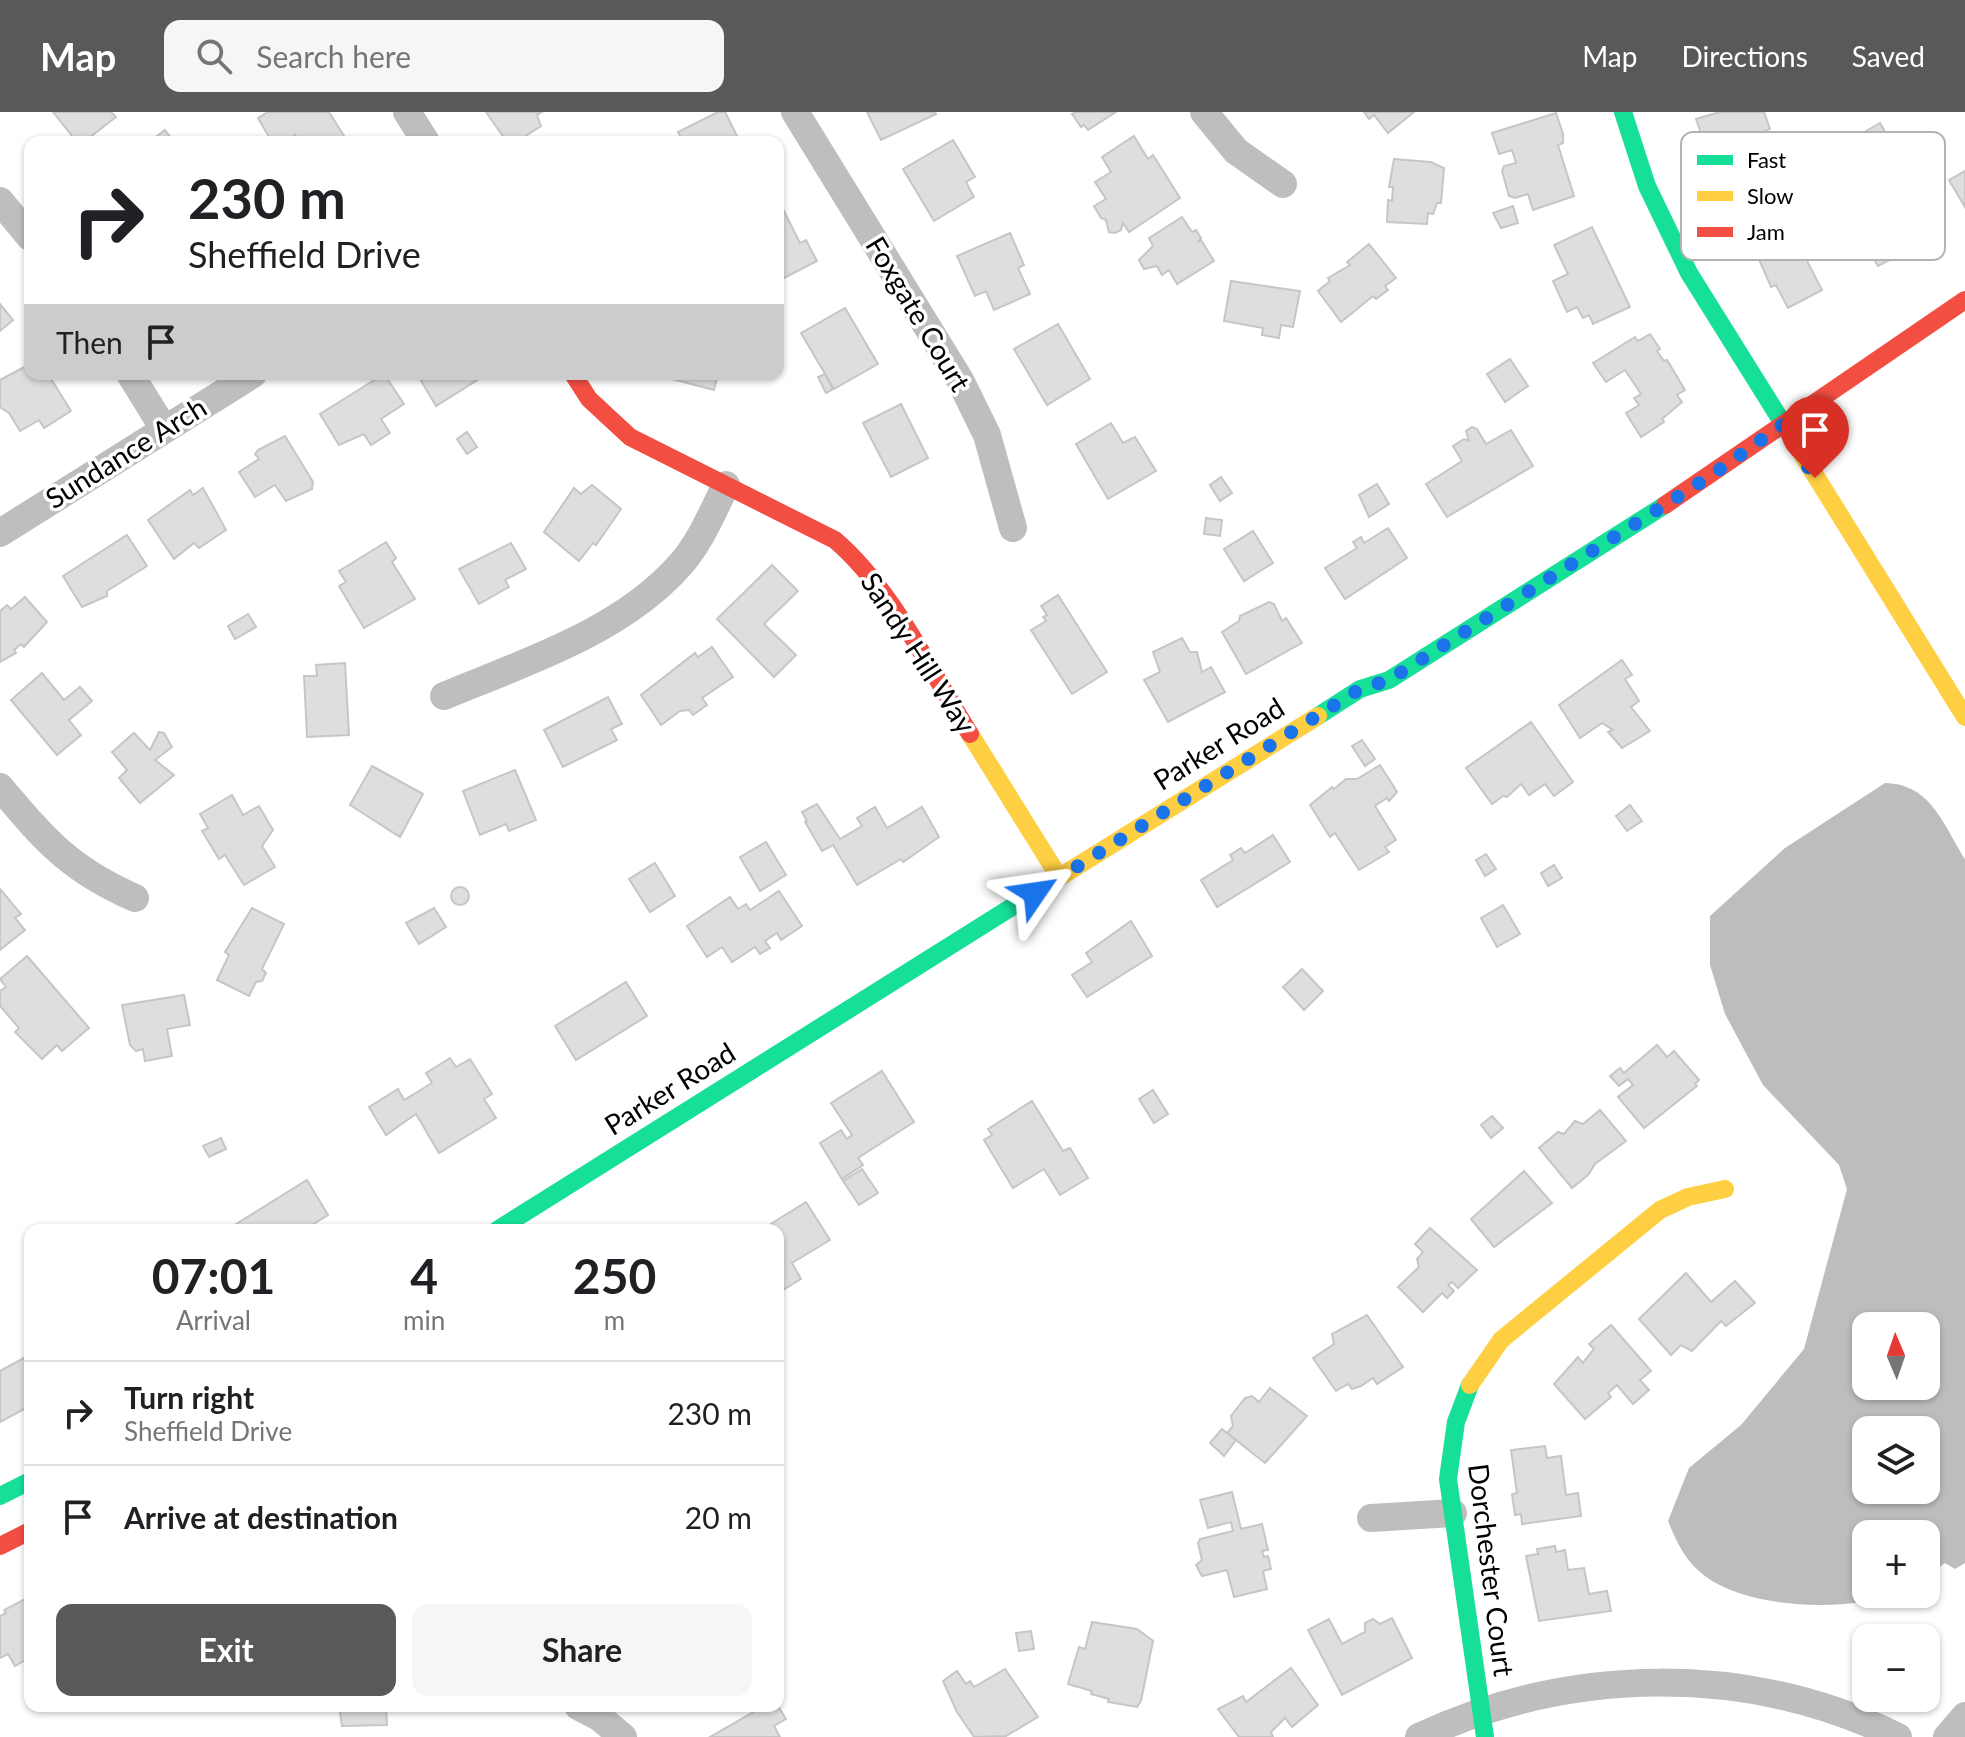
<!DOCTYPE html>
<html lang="en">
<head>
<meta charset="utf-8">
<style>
	:root { --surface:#fff; --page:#f6f6f6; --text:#202124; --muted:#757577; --line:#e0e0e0; --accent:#595959 }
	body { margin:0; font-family:Lato,sans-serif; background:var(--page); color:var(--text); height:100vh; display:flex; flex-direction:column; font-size:30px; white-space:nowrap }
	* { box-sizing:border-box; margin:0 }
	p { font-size:26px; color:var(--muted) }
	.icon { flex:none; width:44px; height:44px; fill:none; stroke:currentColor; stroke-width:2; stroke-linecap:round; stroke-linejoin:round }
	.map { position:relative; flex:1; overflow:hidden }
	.side { position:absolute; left:24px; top:1112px; width:760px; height:488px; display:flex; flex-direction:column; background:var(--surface); border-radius:16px; box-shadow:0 2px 6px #0004 }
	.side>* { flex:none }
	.banner { position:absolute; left:24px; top:24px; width:760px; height:244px; border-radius:16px; box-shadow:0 2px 6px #0004; background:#fff; color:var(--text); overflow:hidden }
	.needle { width:52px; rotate:358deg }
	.controls { position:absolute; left:1852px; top:1200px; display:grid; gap:16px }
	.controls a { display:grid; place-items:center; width:88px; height:88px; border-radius:16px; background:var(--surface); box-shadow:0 2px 6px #0004; font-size:40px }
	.pin { position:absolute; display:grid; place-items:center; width:68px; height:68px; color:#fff; margin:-82px -34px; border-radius:50% 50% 50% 0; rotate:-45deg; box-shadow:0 0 8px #0007 }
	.pin .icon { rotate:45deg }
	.me { position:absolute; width:88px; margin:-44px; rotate:58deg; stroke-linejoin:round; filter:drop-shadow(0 0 6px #0008) }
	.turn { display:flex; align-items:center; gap:28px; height:168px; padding:0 32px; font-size:36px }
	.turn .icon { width:104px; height:104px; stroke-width:2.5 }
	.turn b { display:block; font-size:56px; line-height:68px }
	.then { display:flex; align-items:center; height:76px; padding:0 32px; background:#0003; gap:16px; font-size:30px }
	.eta { display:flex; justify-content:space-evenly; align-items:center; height:136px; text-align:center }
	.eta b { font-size:48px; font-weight:700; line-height:56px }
	.cta { display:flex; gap:16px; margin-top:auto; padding:16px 32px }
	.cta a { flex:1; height:92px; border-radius:16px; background:var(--accent); color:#fff; font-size:32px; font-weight:700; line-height:92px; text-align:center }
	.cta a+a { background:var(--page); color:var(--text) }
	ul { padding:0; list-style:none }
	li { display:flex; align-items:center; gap:24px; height:104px; padding:0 32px; border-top:2px solid var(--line) }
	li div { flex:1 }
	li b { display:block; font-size:30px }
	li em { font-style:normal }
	header { display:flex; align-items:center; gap:48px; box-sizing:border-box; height:112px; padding:0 40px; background:var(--accent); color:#fff }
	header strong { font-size:38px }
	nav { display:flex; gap:44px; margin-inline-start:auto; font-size:28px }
	.search { width:560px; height:72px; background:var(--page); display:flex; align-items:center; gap:20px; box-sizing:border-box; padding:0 28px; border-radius:16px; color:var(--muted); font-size:30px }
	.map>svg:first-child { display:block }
	.water { fill:#bdbdbd; fill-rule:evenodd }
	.building { fill:#dedede; stroke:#c6c6c6; stroke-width:2 }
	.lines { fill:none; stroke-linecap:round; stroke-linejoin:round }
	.street { stroke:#bebebe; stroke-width:28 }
	.fast { stroke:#16e098; stroke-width:18 }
	.slow { stroke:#ffcf43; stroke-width:18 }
	.jam { stroke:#f24e42; stroke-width:18 }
	.route { stroke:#1a73e8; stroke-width:14; stroke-dasharray:0 25.2 }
	.labels { text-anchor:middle; stroke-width:7; stroke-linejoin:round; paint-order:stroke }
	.street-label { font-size:28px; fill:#000; stroke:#fff }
	.key { fill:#fff; stroke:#b2b2b2; stroke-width:2 }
	.key-label { font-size:22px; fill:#000 }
</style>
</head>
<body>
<header>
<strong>Map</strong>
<div class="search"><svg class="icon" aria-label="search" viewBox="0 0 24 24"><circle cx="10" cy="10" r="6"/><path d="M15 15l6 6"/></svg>Search here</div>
<nav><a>Map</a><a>Directions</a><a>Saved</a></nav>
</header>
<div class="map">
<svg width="1965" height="1625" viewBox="0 0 1965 1625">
	<rect width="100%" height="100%" fill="#fff"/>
	<path class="water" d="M1885,671c46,1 58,41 80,76v704l-10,6 -10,-6 -19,15v-44h-60v60h30c-49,18 -148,15 -191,-18 -20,-15 -28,-33 -37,-55l21,-53 52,-43 63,-76 43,-160 -8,-24 -76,-80 -38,-71 -15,-49v-49l75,-68zM1866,1214h60v60h-60zM1866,1318h60v60h-60z"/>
	<g class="building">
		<path d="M53,0h58l5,5 -32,25h-7z"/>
		<path d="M268,0h61l15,24 -9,6h-36l-4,-7 -3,2 3,5h-23l-14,-24z"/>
		<path d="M486,0h56l-5,3 4,11 -25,16h-9z"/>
		<path d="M718,0h7l15,30h-57l-5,-10z"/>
		<path d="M867,0h68l1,2 -55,26z"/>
		<path d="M1076,0h-1h41l-28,18 -4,-5 -3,2 -9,-13z"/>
		<path d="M1364,0h50l-26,21 -14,-18 -5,4z"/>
		<path d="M1720,0h44l6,17 -12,5 2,7 -4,2 14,29 -42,16 -8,-21 5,-2 -3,-7 -4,1 -6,-16 -7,2 -9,-26z"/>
		<path d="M1556,1l7,21v9l-5,2 16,51 -41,14 -5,-16 -13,4 -6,-2 -7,-25 2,-5 12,-3 -4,-13 -13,4 -7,-21z"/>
		<path d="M1880,11l12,21 -40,23 -12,-21z"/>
		<path d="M165,18l9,12h-25z"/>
		<path d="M1134,24l14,23 5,-4 27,43 -51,34 -6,-9 -2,7 -6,3 -6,-1 -3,-12 -5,-2 -7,-12 12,-7 -11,-17 16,-10 -9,-15z"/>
		<path d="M953,28l22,37 -9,5 8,15 -40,24 -31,-52z"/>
		<path d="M1394,47l37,3 13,6 -3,35h-4l-4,11 -5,-1 -1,11 -40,-2 1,-22 4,1 1,-14h-4z"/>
		<path d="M1965,59v36l-16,-27z"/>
		<path d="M1904,70l5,1 10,17 4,-3 18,29 -21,13 3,4 -45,23 -18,-29 37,-23 -8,-11 -16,10 -2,-21 8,-5 8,13 14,-9z"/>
		<path d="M1513,94l5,17 -17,5 -8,-15z"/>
		<path d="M1783,94l10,21 9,-5 17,28 -14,7 17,33 -34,18 -12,-23 -5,2 -26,-60z"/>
		<path d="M784,99l16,32 6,-3 11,21 -39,20v-67z"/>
		<path d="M1182,105l10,15 4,-2 5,8 -3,4 3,-2 13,21 -37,23 -8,-14 -7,5 -5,-9 -13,3 -5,-9 14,-14 -4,-8z"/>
		<path d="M1592,115l38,80 -37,17 -4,-9 -6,3 -6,-11 -10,5 -14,-31 15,-7 -14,-29z"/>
		<path d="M1010,121l14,32 -6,3 12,26 -36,16 -8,-19 -11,5 -18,-40z"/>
		<path d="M1369,132l27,34 -11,8 3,4 -12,9 -3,-3 -32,26 -23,-31 12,-10 -2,-3 22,-13 -3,-3z"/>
		<path d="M1231,169l69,10 -7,36 -12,-2 -2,13 -17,-3 1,-7 -39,-7z"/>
		<path d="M0,192l13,16 -13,11z"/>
		<path d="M845,196l33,56 -44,25 -33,-56z"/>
		<path d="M1058,212l32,55 -43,26 -33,-56z"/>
		<path d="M1650,222l10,15 -3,2 7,10 3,-1 18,30 -8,5 5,7 -20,17 2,3 -23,15 -15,-24 13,-8 -5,-7 7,-4 -16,-24 -19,12 -13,-19 42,-26 3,4z"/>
		<path d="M1510,247l18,27 -23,16 -18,-28z"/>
		<path d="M30,252v10h18l23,37 -27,17 -5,-8 -19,11 -11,-18 -9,-6v-27z"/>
		<path d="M384,262l20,30 -23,15 9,14 -19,12 -7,-11 -25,11 -19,-31z"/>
		<path d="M417,262h70l-51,32z"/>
		<path d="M653,262h65l-4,16z"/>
		<path d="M825,262l8,15 -7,4 -8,-16z"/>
		<path d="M901,292l27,54 -37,19 -28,-54z"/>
		<path d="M1111,311l12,20 12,-6 21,34 -48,28 -32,-55z"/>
		<path d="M1472,315l5,2 9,15 25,-14 22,36 -86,51 -21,-33 36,-23 -9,-15 11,-7 5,2 -3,-10z"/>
		<path d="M467,320l10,15 -10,7 -10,-15z"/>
		<path d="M285,324l28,46 -1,7 -26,12 -11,-16 -20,12 -16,-25 20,-13 -4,-5 3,-4z"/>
		<path d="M1221,365l11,16 -12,8 -10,-16z"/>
		<path d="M1377,372l12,20 -20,13 -10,-22z"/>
		<path d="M592,373l29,24 -25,36 -3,-2 -14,18 -35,-29 30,-44 7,6z"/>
		<path d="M203,376l23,42 -27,18 -5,-5 -20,16 -26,-39 42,-30 3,5z"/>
		<path d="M1206,406l16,2 -2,16 -16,-2z"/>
		<path d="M1388,416l19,30 -62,41 -20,-31 32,-20 -4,-6 8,-5 3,6z"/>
		<path d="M1253,419l20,32 -29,18 -20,-32z"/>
		<path d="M127,423l20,31 -40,25v5l-25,11 -19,-31z"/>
		<path d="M386,430l10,16 -4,4 23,37 -51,29 -25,-42 7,-4 -7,-11z"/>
		<path d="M511,431l15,26 -21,11 4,7 -30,17 -20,-35z"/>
		<path d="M772,453l26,26 -34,33 32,31 -22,22 -57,-58z"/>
		<path d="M1058,483l49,77 -35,22 -41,-64 15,-9 -3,-4 4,-2 -6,-9z"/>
		<path d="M25,485l22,25 -23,25 -3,-3 -7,6 2,3 -16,9v-51l7,-6 4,4z"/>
		<path d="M1269,490l5,2 8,17 4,-3 16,25 -56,31 -24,-42 17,-11 1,-5z"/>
		<path d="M248,502l8,13 -21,12 -7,-13z"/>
		<path d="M1182,526l8,14h7l5,20 9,-5 14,25 -57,30 -24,-42 16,-8 -7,-20z"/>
		<path d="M712,535l21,30 -31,21 5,7 -14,10 -4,-5 -9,1 -19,14 -20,-30 54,-42 3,4z"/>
		<path d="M1622,548l10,15 -7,4 14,22 -8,6 19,24 -28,17 -14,-16 5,-2 -11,-7 -22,15 -21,-33z"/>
		<path d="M345,551l4,72 -42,2 -3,-61h13l-1,-11z"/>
		<path d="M42,561l22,27 16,-13 12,14 -23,19 12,15 -24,20 -46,-55z"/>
		<path d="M608,585l14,27 -11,5 6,11 -54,27 -19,-37z"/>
		<path d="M1531,610l42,60 -19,14 -9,-12 -16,11 -8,-11 -14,13 -4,-1 -11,8 -26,-36z"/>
		<path d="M159,620l5,1 8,14 -17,13 19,15 -34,28 -21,-25 8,-8 -15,-18 22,-19 16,17z"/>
		<path d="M1362,628l13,19 -10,7 -13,-20z"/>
		<path d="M1380,653l17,27 -8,9 -2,-3 -12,8 21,34 -11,7 4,5 -30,18 -24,-37 -5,4 -20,-32 22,-18 2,2 12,-10h11z"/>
		<path d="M372,654l51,28 -23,43 -50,-32z"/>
		<path d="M515,658l21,50 -27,11 -3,-7 -26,11 -17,-44z"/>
		<path d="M232,683l11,20 16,-9 14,24 -11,16 13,21 -31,18 -19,-30 -6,4 -17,-28 6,-3 -8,-14z"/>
		<path d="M817,692l23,35 22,-13 -5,-8 18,-11 12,21 35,-21 17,30 -36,25 -2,-3 -44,26 -24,-40 -11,6 -17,-29 2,-1 -5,-9z"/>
		<path d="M1630,693l12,16 -15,10 -11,-15z"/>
		<path d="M1273,723l17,27 -73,45 -16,-27 32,-20 -3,-5 11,-7 4,5z"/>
		<path d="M766,730l20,33 -26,16 -20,-34z"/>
		<path d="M1486,742l10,15 -11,7 -9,-16z"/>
		<path d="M655,751l20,33 -25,16 -21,-33z"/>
		<path d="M1554,753l8,13 -14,8 -7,-13z"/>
		<circle cx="460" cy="784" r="9"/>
		<path d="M0,777l21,25 -6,4 10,12 -25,20z"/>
		<path d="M779,779l23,35 -21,14 -4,-7 -12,8 5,7 -10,6 -5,-7 -23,15 -10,-15 -15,10 -20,-31 43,-29 8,12 8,-5 4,6z"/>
		<path d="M1503,793l17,29 -23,13 -16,-29z"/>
		<path d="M252,796l32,16 -22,45 4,4 -4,8 -6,1 -7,14 -32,-16 12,-25 -4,-3z"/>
		<path d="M434,796l12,19 -27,17 -13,-21z"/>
		<path d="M1131,809l21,35 -65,41 -15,-22 20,-13 -6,-9z"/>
		<path d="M27,844l62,72 -27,23 -5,-6 -15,14 -27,-27 4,-4 -19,-22v-15l6,-4 -6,-8z"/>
		<path d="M1302,857l21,22 -19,19 -21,-23z"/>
		<path d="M626,870l21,34 -71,44 -21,-34z"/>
		<path d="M184,883l6,30 -23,4 5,27 -27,5 -2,-12 -7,2 -6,-6 -8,-40z"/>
		<path d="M1657,933l10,12 7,-6 25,29 -4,4 2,2 -53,42 -26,-31 15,-12 -5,-6 -9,7 -9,-10 10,-8 4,5z"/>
		<path d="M450,946l6,9 14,-8 22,35 -8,5 12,19 -57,35 -23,-39 -30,21 -17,-28 29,-18 6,11 28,-17 -6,-10z"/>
		<path d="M882,959l32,51 -56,36 5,7 -21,14 -22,-36 21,-13 6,9 5,-4 -21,-32z"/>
		<path d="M1153,978l15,24 -14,9 -15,-24z"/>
		<path d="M1032,989l31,50 7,-3 18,30 -28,17 -16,-26 -31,19 -29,-48 8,-5 -4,-6z"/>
		<path d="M1600,998l26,31 -31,23 -7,11 -16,13 -33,-40 19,-16 6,2 11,-13 8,3z"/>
		<path d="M1492,1004l11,12 -12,10 -10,-13z"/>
		<path d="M221,1026l5,11 -17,8 -6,-11z"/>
		<path d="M862,1057l16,24 -19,12 -16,-24z"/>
		<path d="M1524,1059l28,32 -58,44 -23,-28z"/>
		<path d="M307,1068l21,35 -24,15h-64l-4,-6z"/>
		<path d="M806,1090l24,38 -38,23 9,16 -23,14v-63h-17z"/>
		<path d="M1430,1116l47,42 -19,18 -6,-6 -4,3 6,6 -7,7 -5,-5 -19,19 -25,-25 21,-20 -2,-8 6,-7 -8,-8z"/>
		<path d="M1686,1161l25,29 24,-21 20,22 -29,23 -5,-5 -29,30 -11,-6 -10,10 -32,-36z"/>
		<path d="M1367,1203l36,52 -26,17 -4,-6 -12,8 -9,3 -4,-5 -12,7 -23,-33 21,-14 -2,-10z"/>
		<path d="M1611,1213l40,46 -11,9 9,10 -16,14 -16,-19 -9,8 3,4 -26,22 -31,-35 24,-27 5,6 2,-3 9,-11 -5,-5z"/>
		<path d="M28,1244l2,50 -30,16v-51z"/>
		<path d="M1270,1276l37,28 -42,47 -38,-30 6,-7 -2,-10 14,-18 7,-2 7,6z"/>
		<path d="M1222,1317l14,11 -12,16 -14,-13z"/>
		<path d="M1545,1334l2,12 14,-2 5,39 12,-2 3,23 -59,8 -1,-10 -6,1 -3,-21 5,-1 -6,-43z"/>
		<path d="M1232,1380l9,37 21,-5 6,26 -6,1 2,6 4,-1 3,13 -8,2 4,18 -33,8 -7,-27 -25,6 -6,-11 6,-5 -4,-17 2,-4 33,-8 -2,-9 -23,6 -8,-28z"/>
		<path d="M1555,1434l1,6 9,-2 3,20 16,-2 5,26 18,-3 4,20 -72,10 -13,-65 12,-2 -1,-5z"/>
		<path d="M27,1486l3,6v53l-15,9 -7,-12 -8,4v-42l6,-3 -2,-3z"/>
		<path d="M1392,1506l20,40 -70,37 -34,-65 21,-11 13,25 23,-12v-9l8,-4 7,5z"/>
		<path d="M1092,1510l45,7 16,12 -12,60 -4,6 -29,-5 1,-3 -18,-5 1,-3 -24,-7 11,-37 6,2z"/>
		<path d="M1031,1519l3,18 -15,2 -3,-18z"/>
		<path d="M1291,1556l27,37 -26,22 -7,-9 -14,14 2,5h-34l-21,-28 25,-13 3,6z"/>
		<path d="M1005,1557l33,48 -32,19 -32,1 -17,-25 -14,-31 14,-10 9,13 4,-3 4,6z"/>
		<path d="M339,1594h47l1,19 -45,1z"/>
		<path d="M764,1594h14l8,13 -12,7 6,11h-70z"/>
	</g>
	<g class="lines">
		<g class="street">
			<path d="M407,0l19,30"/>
			<path d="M795,0l165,268 27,55 26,93"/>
			<path d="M1204,0l32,39 47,33"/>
			<path d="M0,89l30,36"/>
			<path d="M130,262l34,55"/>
			<path d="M0,421l253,-159"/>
			<path d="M444,584c79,-33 177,-64 236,-131 20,-22 32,-52 46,-80"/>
			<path d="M0,675c46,54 69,82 135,111"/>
			<path d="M1371,1406l82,-5"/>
			<path d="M578,1594l21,11 24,20"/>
			<path d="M1419,1625c150,-71 330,-74 479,0"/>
			<path d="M1947,1625l18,-21"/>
		</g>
		<g class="fast">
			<path d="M1623,0l24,74 42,87 108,173"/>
			<path d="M1318,604l42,-27 29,-9 276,-175"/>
			<path d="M497,1118l566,-355"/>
			<path d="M1470,1273l-14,37 -8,57 37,258"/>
			<path d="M0,1384l30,-15"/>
		</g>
		<g class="slow">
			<path d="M1797,334l168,271"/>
			<path d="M970,622l89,143"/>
			<path d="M1063,763l255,-159"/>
			<path d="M1470,1273l31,-45 159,-130 28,-13 37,-8"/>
		</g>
		<g class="jam">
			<path d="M573,262l16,25 41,38 205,103c58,50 94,129 135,194"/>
			<path d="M1665,393l300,-205"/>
			<path d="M0,1434l30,-15"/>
		</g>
	</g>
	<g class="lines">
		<path class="route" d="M1035,781l325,-204 29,-9 323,-205 70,-50 33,53"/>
	</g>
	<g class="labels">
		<g class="street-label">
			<text transform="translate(918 202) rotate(59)" y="10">Foxgate Court</text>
			<text transform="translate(126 341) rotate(-32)" y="10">Sundance Arch</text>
			<text transform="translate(918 541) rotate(57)" y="10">Sandy Hill Way</text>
			<text transform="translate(1219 632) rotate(-32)" y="10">Parker Road</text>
			<text transform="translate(670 977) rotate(-32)" y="10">Parker Road</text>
			<text transform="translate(1491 1458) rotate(83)" y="10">Dorchester Court</text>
		</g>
	</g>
	<rect x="1681" y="20" width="264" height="128" rx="12" class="key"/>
	<rect x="1697" y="43" width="36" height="10" fill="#16e098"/>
	<rect x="1697" y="79" width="36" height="10" fill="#ffcf43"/>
	<rect x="1697" y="115" width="36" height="10" fill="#f24e42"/>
	<g class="key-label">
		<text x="1747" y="56">Fast</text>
		<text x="1747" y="92">Slow</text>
		<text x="1747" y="128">Jam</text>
	</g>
</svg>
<div class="controls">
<a><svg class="needle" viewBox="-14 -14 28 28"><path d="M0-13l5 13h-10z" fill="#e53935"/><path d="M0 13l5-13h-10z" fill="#757577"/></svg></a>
<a><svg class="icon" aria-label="layers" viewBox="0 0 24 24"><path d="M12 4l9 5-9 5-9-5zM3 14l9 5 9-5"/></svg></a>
<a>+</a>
<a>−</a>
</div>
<div class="pin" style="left:1815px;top:366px;background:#d93025"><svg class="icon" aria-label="arrive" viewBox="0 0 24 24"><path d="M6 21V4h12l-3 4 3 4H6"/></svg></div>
<svg class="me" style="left:1035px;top:781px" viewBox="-20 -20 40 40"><path d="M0-17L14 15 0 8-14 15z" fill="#1a73e8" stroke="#fff" stroke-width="4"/></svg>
<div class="banner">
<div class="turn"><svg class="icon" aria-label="right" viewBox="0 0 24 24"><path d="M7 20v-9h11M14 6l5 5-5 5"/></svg><div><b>230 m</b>Sheffield Drive</div></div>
<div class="then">Then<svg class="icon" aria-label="arrive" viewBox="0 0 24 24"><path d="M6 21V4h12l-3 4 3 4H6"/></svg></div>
</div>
<section class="side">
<div class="eta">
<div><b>07:01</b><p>Arrival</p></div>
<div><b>4</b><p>min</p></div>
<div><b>250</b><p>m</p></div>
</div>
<ul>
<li><svg class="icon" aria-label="right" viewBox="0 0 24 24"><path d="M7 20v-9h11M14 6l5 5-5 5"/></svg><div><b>Turn right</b><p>Sheffield Drive</p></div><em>230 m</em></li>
<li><svg class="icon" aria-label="arrive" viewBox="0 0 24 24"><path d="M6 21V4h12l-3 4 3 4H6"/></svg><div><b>Arrive at destination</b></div><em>20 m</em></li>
</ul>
<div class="cta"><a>Exit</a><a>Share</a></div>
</section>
</div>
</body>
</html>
